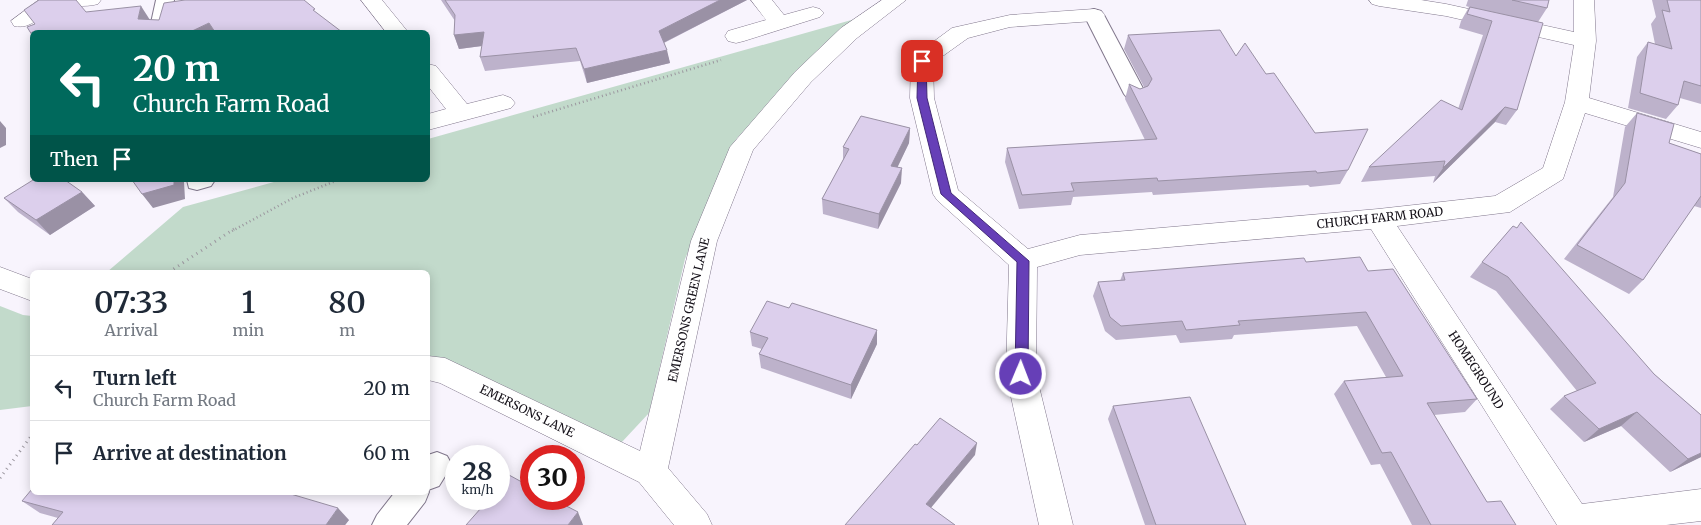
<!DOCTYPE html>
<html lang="en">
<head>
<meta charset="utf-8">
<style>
	:root { --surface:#fff; --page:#f6f6f7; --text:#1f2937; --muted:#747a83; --line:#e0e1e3 }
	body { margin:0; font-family:Merriweather,serif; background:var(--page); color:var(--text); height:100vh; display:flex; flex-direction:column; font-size:19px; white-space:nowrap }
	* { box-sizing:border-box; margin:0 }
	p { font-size:16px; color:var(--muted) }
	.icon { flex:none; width:28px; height:28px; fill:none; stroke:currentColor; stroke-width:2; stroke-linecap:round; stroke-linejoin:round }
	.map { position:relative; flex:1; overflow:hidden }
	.drawer { position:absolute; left:30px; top:270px; width:400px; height:225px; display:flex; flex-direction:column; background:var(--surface); border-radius:8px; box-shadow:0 2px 12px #0003 }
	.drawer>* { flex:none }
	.top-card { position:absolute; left:30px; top:30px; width:400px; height:152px; border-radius:8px; box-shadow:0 2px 12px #0003; background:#00695c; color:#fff; overflow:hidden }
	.speed { position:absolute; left:445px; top:445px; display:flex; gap:10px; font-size:25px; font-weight:700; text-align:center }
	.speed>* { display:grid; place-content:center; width:65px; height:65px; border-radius:50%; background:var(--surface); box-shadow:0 2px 12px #0003; line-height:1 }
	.speed small { font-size:12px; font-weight:400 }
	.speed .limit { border:8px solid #d22; background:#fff; color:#111 }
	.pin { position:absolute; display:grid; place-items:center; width:42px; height:42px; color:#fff; margin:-21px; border-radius:10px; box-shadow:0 2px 8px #0006 }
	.me { position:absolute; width:55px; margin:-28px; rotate:1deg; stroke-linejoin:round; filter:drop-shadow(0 0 4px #0008) }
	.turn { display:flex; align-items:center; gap:18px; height:105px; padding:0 20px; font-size:22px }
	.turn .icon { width:65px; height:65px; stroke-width:2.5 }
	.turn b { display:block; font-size:35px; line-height:42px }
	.then { display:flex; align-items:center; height:48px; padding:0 20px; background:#0003; gap:10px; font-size:19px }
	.eta { display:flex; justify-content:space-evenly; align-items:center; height:85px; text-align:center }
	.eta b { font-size:30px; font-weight:600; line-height:35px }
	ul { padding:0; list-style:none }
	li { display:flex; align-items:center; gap:15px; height:65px; padding:0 20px; border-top:1px solid var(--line) }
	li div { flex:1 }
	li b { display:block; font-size:19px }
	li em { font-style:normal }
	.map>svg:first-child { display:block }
	.green { fill:#c2dacb }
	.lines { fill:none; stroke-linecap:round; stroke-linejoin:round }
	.lane-casing { stroke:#81778c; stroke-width:2 }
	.street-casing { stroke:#81778c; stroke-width:1 }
	.path-far1 { stroke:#9b979f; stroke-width:2.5; stroke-dasharray:1 3; stroke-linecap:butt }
	.path { stroke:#9b979f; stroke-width:3; stroke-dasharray:1 4.5; stroke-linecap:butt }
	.lane { fill:#fff; fill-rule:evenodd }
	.street { fill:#fff; fill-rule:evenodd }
	.wall { fill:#bdb2cb }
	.shaded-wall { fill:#9a91a5 }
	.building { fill:#dccfec; stroke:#9a91a5 }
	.route { fill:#663fb7; stroke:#422977 }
	.labels { text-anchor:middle; stroke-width:5; stroke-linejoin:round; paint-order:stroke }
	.street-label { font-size:12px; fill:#151119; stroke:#fff }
</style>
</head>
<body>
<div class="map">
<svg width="1701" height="525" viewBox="0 0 1701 525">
	<rect width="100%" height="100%" fill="#f8f4fd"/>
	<g class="green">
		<path d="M855,19l-118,119 -52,121 -36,154 -28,30 -174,-83 -19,-4v-84h-321l76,-65 98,-27h147v-41z"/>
		<path d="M0,306l23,9 9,1v90l-32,4z"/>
	</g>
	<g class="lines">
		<defs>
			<g id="lane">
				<path d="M156,0h18l-6,32h-19z"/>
				<path d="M1094,9l7,2 3,4 42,79 -4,5 -7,2 -7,-2 -4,-5 -40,-79 3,-4z"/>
				<path d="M187,180h28l-4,6 -14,4 -8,-2z"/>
				<path d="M437,452l10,4 5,9 -13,21 -11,4 1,2 -4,10 -18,23h-35l5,-10 18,-23h33v-37z"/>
			</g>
			<g id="street">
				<path d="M39,0h62l-3,4c-13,4 -29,0 -42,4 -17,5 -22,22 -42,18l-3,-5z"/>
				<path d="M361,0h21l26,32h-22z"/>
				<path d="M751,0h21l12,15 29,-8 7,2 4,4 -4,4 -76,24 -8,2 -8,-2 -3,-5 3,-5 38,-11z"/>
				<path d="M882,0h24l-49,38 -46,44 -58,68 -36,91 -49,227 39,46 5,11h-38l-35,-43 -199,-99 -12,-3v-24l17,2 195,93 51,-210 39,-94 65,-75 46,-44z"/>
				<path d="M1369,0h52l25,4 128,28v-32h20l2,41 -7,57 112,34v16l-116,-35 -22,66 -53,33 -113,14 185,278 119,-15v32l-35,4h-109l-186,-296 -291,26 -43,12 -1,107 37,151h-34l-33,-151 3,-109 -72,-65 -4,-6 -23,-96 1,-37 3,-5 38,-28 58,-13 84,-6 7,2 4,4 -4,4 -7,2 -84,6 -42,11 -35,25 1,35 24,92 70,59 52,-14 298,-26 117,-13 48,-28 22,-66 9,-57 -128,-29 -67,-10 -7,-2z"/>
				<path d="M428,64l8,2 31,38 36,-9 8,3 4,5 -4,5 -83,22v-16l18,-5 -18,-23z"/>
				<path d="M0,267l32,12v22l-32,-12z"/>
			</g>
		</defs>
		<use href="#lane" class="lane-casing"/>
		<use href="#street" class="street-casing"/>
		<g class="path-far1">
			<path d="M533,117l188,-57"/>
			<path d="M232,231l61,-33 45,-18"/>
		</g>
		<g class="path">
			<path d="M169,272l65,-43"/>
			<path d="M0,478l32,-43"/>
		</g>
		<use href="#lane" class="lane"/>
		<use href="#street" class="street"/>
	</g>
	<g class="wall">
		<path d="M441,0h306l-83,43 6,20 -83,20 -7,-22 -95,10 -5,-14 2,-11 -23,3 -5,-14 1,-14z"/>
		<path d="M1468,0h81l-2,8 -9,14 -21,88 -11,15 -11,-3 -62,61 2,-7 -74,6 8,-15 89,-58 25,-74 -24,-7 2,-7 8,-14 -3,-1z"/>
		<path d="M1652,0h49v104l-21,-6 -2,7 -12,14 -38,-11 9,-51 11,-15 7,2 -4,-20 5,-7z"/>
		<path d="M1128,35l108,21 30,18 49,59 33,37 -8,14 -30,3 -2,-2 -155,10 -1,-3 -79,5 -2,8 -52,4 -14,-47 2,-14 138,-8 -20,-41 4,-15 11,5 4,-2 -20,-38z"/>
		<path d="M1637,113l32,30 32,11v54l-7,-2 -51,74 -14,14 -65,-35 49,-62 12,-70z"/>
		<path d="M910,128l-1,15 -12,24 4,16 -23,46 -55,-15 -1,-15 21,-39v-13z"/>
		<path d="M82,192l13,14 -45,29 -32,-23 -14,-14z"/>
		<path d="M1513,226l141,148 47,41v42l-31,15 -49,-46 -37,16 -34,-33 14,-13 13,-5 -81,-100 -26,-14 12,-15z"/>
		<path d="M1306,262l62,9 109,128 -12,13 -31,3 53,87 29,23h-104l-32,-61 -9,1 -37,-71 10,-13 42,-4 -29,-51 -123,9 -2,4 -52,4 -4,-8 -60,5 -11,-9 -12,-35 5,-14 22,-1 3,-8z"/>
		<path d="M789,308l88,36 -26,55 -90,-31 -2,-14 3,-5 -10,-3 -2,-14z"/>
		<path d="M1113,406l133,119h-101l-37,-106z"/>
		<path d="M22,501l327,19 -4,5h-293l6,-7 -18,-5z"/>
	</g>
	<g class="shaded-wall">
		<path d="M720,0h27l-86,44 -2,-13z"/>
		<path d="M141,6l9,14 -12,-1z"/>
		<path d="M209,23l6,9h-25z"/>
		<path d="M484,32l5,13 -30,4 -5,-14z"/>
		<path d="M667,50l3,13 -83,20 -3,-14z"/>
		<path d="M1505,107l-10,15 -62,61 10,-15z"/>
		<path d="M0,121l6,7v17l-6,3z"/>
		<path d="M910,128l-1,15 -18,38v-15z"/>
		<path d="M902,168l-1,15 -23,46 1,-15z"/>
		<path d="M174,180h11l-1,2 1,17 -32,9 -11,-14z"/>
		<path d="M82,192l13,14 -45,29 -14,-15z"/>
		<path d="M877,330v14l-26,55v-14z"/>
		<path d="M1637,412l-16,14 -37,16 15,-13z"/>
		<path d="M977,443l-2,12 -50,60 1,-11z"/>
		<path d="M1701,453v4l-31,15 18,-13z"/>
		<path d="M338,508l11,12 -4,5h-19z"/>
		<path d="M578,512l5,13h-15z"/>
	</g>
	<g class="building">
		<path d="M39,0h37l10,12 55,-6 -3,13 21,1 5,-17 21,-3h119l11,9 -2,1 29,22h-127l-6,-9 -19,9h-158v3l-5,-8 8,-3 -11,-14z"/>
		<path d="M445,0h275l-61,31 8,19 -83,19 -8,-21 -96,9 4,-25 -30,3 1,-20z"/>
		<path d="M1512,0h37l-2,8z"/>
		<path d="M1667,0h34v86l-17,-5 -6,24 -38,-12 8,-51 24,7 -10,-39 8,2z"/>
		<path d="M1470,7l73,16 -26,87 -12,-3 -62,61 2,-7 -76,6 72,-67 21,10 30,-89 -25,-7z"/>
		<path d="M1220,30l16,26 9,-13 21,31 8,-1 41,60 53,-4 -20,41 -31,3 -1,-2 -158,10 -1,-3 -86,5 3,8 -52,4 -15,-47 150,-9 -28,-55 11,5 8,-3 4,-7 -24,-44z"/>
		<path d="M1637,113l37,11 -5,19 32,11v42l-58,84 -66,-35 48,-62z"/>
		<path d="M861,116l49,12 -19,38 11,2 -23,46 -57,-15 27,-50 -6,-2z"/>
		<path d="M33,180h32l17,12 -46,28 -32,-22z"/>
		<path d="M132,180h42v5l-32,9z"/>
		<path d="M1521,222l133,152 47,41v38l-13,6 -51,-47 -38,17 -35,-33 32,-13 -88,-106 -26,-15 31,-36 4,2z"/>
		<path d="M1360,257l8,14 25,-2 84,130 -50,4 60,99 14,-1 15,24h-85l-40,-73 -9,1 -38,-72 59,-5 -37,-64 -128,9 2,4 -54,5 -4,-9 -61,5 -11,-9 -12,-35 27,-2 -2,-7 181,-15 2,4z"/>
		<path d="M767,301l22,7 3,-5 85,27 -26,55 -92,-31 9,-16 -18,-6z"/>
		<path d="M1190,397l56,128h-90l-43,-119z"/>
		<path d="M940,418l37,25 -51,61 29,21h-110l70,-81 2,1z"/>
		<path d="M509,475l22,12v12h22l25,13 -10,13h-102l23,-26h10v-12z"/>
		<path d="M32,489v3h252l54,16 -12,17h-274l11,-13 -41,-11z"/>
	</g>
	<path class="route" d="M918,59l8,2 1,37 24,95 78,68 -1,113 -7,6 -6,-6 2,-112 -76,-68 -24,-96z"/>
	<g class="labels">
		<g class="street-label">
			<text transform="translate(1380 218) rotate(-6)" y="4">CHURCH FARM ROAD</text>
			<text transform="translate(689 310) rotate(-77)" y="4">EMERSONS GREEN LANE</text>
			<text transform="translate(1476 370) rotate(57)" y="4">HOMEGROUND</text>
			<text transform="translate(527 411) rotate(26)" y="4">EMERSONS LANE</text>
		</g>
	</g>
</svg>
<div class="speed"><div>28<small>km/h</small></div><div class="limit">30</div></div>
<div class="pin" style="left:922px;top:61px;background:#d93025"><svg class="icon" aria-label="arrive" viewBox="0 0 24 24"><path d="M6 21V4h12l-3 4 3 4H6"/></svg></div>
<svg class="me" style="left:1021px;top:374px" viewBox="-20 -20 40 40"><circle r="17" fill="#663fb7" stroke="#fff" stroke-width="3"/><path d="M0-11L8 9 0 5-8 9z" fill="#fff"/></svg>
<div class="top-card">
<div class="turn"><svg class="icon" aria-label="left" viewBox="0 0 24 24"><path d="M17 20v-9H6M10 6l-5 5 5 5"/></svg><div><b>20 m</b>Church Farm Road</div></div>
<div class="then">Then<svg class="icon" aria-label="arrive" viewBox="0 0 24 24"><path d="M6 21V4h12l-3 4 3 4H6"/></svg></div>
</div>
<section class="drawer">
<div class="eta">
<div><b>07:33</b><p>Arrival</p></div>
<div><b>1</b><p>min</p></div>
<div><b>80</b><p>m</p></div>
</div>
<ul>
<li><svg class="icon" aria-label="left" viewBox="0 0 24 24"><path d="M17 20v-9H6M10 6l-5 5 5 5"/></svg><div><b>Turn left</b><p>Church Farm Road</p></div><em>20 m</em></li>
<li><svg class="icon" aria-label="arrive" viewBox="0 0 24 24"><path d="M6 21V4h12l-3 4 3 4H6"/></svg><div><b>Arrive at destination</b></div><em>60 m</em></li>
</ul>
</section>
</div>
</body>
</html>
